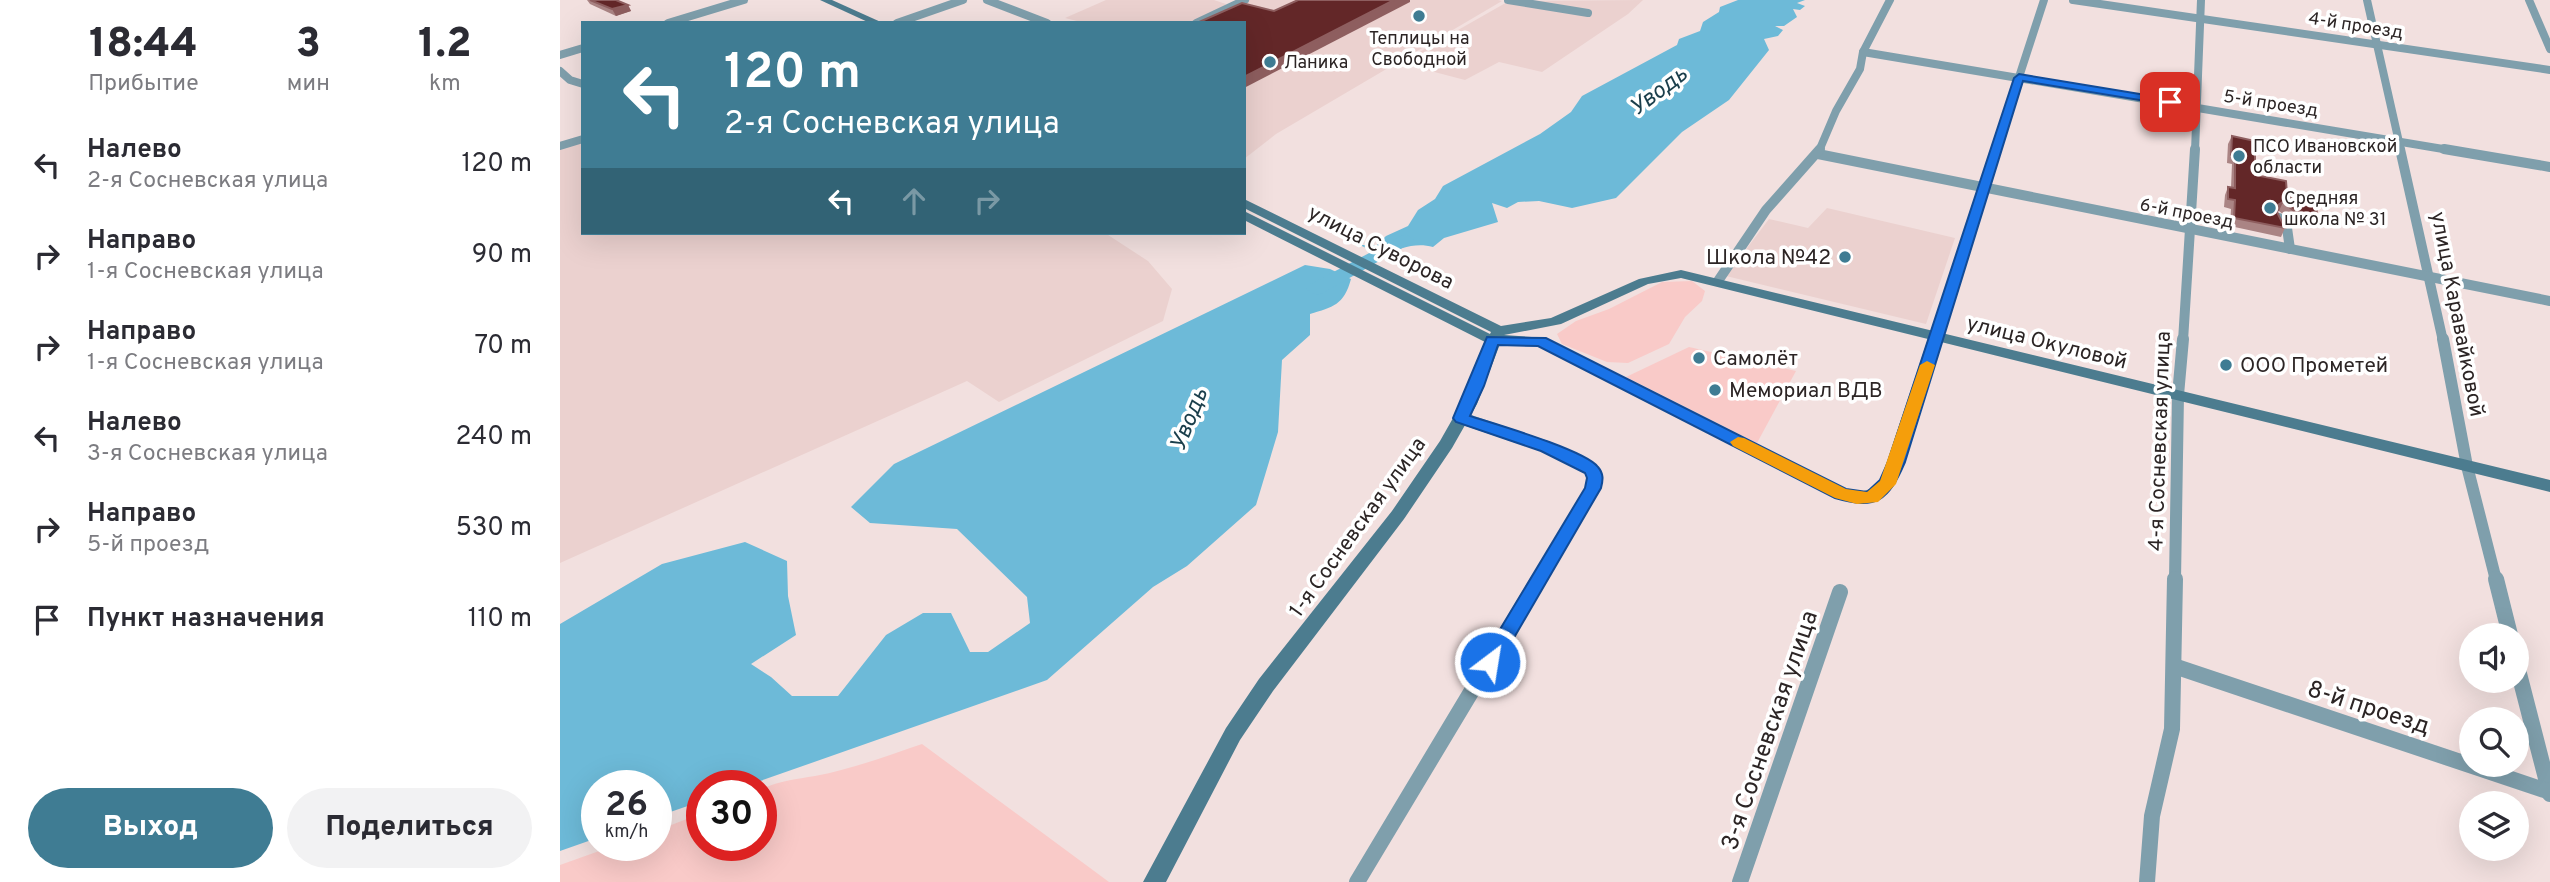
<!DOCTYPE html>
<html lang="ru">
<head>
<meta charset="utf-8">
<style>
	:root { --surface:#fff; --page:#f2f2f3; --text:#2b2b33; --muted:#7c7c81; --accent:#3f7c93 }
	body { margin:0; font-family:Overpass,sans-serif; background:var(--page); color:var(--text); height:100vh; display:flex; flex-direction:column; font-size:26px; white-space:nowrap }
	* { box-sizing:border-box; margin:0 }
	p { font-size:23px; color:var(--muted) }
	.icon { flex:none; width:38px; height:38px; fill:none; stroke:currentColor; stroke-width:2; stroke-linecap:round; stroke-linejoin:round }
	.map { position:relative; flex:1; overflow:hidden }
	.sheet { display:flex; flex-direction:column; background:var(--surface); width:560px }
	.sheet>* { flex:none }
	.banner { position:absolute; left:21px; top:21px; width:665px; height:214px; border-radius:0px; box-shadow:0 7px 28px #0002; background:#3f7c93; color:#fff; overflow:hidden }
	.fabs { position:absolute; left:1899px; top:623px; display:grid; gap:14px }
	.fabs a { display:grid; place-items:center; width:70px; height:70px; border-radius:50%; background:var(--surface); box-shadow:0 7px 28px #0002; font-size:35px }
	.speed { position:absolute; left:21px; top:770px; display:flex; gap:14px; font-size:35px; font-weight:700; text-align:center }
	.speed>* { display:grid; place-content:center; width:91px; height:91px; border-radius:50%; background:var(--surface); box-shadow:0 7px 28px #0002; line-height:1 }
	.speed small { font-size:18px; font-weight:400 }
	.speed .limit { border:10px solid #d22; background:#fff; color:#111 }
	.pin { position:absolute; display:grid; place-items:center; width:60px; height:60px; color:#fff; margin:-30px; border-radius:14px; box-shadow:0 4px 10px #0006 }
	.me { position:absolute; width:77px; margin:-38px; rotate:31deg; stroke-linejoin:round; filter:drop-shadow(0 0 5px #0008) }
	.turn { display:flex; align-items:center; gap:24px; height:147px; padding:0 28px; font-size:32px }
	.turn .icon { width:91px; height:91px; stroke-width:2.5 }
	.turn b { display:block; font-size:49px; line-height:60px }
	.lanes { display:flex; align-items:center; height:66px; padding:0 28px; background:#0003; justify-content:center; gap:35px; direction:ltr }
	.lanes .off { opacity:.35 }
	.eta { display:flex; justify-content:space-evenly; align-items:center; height:119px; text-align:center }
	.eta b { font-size:42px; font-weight:800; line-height:49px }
	.button { display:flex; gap:14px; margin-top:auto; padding:14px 28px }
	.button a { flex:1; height:80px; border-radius:42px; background:var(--accent); color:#fff; font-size:28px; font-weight:800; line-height:80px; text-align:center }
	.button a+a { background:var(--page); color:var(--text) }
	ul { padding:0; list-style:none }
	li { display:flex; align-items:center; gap:21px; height:91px; padding:0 28px }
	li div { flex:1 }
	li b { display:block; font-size:26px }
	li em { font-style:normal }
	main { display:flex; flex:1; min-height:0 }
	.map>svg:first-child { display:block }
	.built { fill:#ebd1cf }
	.green { fill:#f9cac8 }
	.water { fill:#6dbad8 }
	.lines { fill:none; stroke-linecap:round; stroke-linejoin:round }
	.river { fill:#6dbad8; fill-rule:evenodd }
	.street-far3 { stroke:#7f9fac; stroke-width:8 }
	.street-far2 { stroke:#7f9fac; stroke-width:10 }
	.street-far1 { stroke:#7f9fac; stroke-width:12 }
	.street { stroke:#7f9fac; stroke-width:16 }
	.secondary { fill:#4c7c8f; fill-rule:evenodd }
	.wall { fill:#aa8484 }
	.shaded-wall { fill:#8e5e5f }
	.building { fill:#632728; stroke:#8e5e5f; stroke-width:2 }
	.route { fill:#1a73e8; stroke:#114b97; stroke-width:2 }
	.slow { fill:#f59e0b }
	.poi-dot { fill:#3f7c93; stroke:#fff; stroke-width:2.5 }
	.labels { text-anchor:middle; stroke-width:7; stroke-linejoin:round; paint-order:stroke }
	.far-street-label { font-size:18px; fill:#2c2525; stroke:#fff }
	.far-poi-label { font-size:18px; fill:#2c2525; stroke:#fff; text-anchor:start }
	.street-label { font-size:21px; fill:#2c2525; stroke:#fff }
	.poi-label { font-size:21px; fill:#2c2525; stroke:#fff; text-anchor:start }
	.water-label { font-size:23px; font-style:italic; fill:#1a3e4b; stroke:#fff }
	.near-street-label { font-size:24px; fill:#2c2525; stroke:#fff }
</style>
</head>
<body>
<main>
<section class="sheet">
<div class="eta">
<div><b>18:44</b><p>Прибытие</p></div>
<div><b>3</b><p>мин</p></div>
<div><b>1.2</b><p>km</p></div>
</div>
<ul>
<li><svg class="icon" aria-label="left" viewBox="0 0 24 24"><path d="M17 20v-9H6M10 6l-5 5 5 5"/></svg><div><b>Налево</b><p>2-я Сосневская улица</p></div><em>120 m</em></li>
<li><svg class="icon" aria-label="right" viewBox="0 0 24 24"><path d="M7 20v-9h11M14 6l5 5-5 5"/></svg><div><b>Направо</b><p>1-я Сосневская улица</p></div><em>90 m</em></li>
<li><svg class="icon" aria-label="right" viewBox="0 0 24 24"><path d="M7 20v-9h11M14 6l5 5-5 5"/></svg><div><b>Направо</b><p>1-я Сосневская улица</p></div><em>70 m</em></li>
<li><svg class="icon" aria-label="left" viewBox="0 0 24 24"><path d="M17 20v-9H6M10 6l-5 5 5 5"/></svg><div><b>Налево</b><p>3-я Сосневская улица</p></div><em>240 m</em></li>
<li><svg class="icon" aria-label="right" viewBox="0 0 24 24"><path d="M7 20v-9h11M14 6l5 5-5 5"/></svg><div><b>Направо</b><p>5-й проезд</p></div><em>530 m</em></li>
<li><svg class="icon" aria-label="arrive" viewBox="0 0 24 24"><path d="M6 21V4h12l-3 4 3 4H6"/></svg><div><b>Пункт назначения</b></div><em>110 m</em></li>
</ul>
<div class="button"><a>Выход</a><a>Поделиться</a></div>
</section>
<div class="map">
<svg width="1990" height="882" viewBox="0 0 1990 882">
	<rect width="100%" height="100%" fill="#f2e0df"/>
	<g class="built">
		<path d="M546,0h108l12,4 -2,4 -33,15h-106l-20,-5z"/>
		<path d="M689,0h249l4,1 -226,133 -32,25v-136h-45z"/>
		<path d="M1083,0l-15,14 -86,58 -43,-10 -34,18 -65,-17 109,-62z"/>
		<path d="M23,140v93h522l43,28 24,28 -9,32 -164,81 -32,-21 -407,182v-417z"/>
		<path d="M1267,208l128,30 -29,86 -200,-48 43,-57 39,9z"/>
	</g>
	<g class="green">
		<path d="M1132,281l13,10 -3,10 -17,16 -16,27 -41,19 -21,-1 -45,-18 -5,-10 19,-13 33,-12 53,-27z"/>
		<path d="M1129,347l107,24 -39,72 -131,-66z"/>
		<path d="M362,744l187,138h-549v-17l56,-20h40v-14l46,-18v32h59v-56c19,-8 35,-10 54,-13 37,-7 72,-20 107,-32z"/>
	</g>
	<g class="water">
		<path d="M1178,0h67l-8,3 8,3 -5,4 -7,-1 4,8 -13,9h-9l8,4 -5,6 -14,3 5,11 -40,50 -47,32 -66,66 -44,10 -33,-7 -21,1 -11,6 -15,-5 6,19 -54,16 -11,9c-17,-5 -35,1 -49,10l-24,-12h17l9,-9 22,-10 10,-16 17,-11 8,-13 97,-52 31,-22 11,-16 95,-51 2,-6 21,-8 3,-9 16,-10 1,-5z"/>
		<path d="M745,265l25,4 21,10c-7,26 -18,28 -41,35v21l-28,25 -4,72 -22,73 -69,61 -34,21 -106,93 -301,106h-44v15l-46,16v-31h-59v52l-37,13v-227l102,-60 83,-22 42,19 1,35 8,39 -45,29 20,13 21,19h46l48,-61 37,-22h28l19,39h18l42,-29 -3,-26 -70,-68 -87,-6 -19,-16 43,-43z"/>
	</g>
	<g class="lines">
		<path class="river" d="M845,234l9,5 -3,4 -88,50 -7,2 -10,-6 3,-4z"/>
		<g class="street-far3">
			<path d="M427,0l60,23"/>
			<path d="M948,0l80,13"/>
			<path d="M1513,0l477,70"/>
			<path d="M1807,0l34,151"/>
			<path d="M1969,0l21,49"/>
			<path d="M108,23l76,-23"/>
			<path d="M337,23l66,-23"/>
			<path d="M636,23l49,-23"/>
			<path d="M1303,52l592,99"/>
			<path d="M0,55l23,-7"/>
			<path d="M0,71l10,9 13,4"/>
			<path d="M0,146l23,-7"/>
			<path d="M1259,151l17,-40 24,-42 3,-17 27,-52"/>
			<path d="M1435,151l49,-151"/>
			<path d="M1635,151l6,-151"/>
		</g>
		<g class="street-far2">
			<path d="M1840,149l43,192"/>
			<path d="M1884,149l106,18"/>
			<path d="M1258,154l732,147"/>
			<path d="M1719,218l8,10 3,21"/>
			<path d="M1158,281l48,-71 54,-61"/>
			<path d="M1376,336l60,-187"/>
			<path d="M1623,341l12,-192"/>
		</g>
		<g class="street-far1">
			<path d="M1883,339l24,127 29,114"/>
			<path d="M901,418l86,29 45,22 3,9 -2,10 -55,92"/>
			<path d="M1615,580l3,-185 5,-56"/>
		</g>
		<g class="street">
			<path d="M1936,579l14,56"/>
			<path d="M1956,662l34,132"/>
			<path d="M1614,666l376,126"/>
			<path d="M797,882l182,-303"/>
			<path d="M1180,882l100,-290"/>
			<path d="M1587,882l5,-66 20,-87 3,-150"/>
		</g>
		<g class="secondary">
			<path d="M260,0h12l51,23h-13z"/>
			<path d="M684,199l257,127 50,-8 88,-39 42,-9 869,210v12l-609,-150 -46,142c-15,22 -37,21 -60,14l-297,-153 -38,-1 -23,60 -25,44 -48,71 -131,172 -33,49 -74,142h-23l83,-154 33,-49 133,-168 48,-70 21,-37 26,-61 -243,-123v-9l246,123 1,-2 -247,-124zM1121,278l247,61 -48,143c-11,10 -20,11 -34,8l-300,-152 -42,-3 57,-11 87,-40z"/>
		</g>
	</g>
	<g class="wall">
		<path d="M27,0h29l12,5 3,6 -15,5 -26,-12z"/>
		<path d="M1672,136l23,39 32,19 30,21 -4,8 -24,-4 -10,-8 -3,1 9,16 -4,9 -51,-11 1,-17 -7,-2 1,-12 3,-8 3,1 1,-24 -5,-1 1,-19z"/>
	</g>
	<g class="shaded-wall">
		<path d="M834,0h16v2l-166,86v-11z"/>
		<path d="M68,5l3,6 -15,5 -4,-7z"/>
		<path d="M1723,202l-4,9 -5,2 4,-8z"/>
	</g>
	<g class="building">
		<path d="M30,0h26l12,5 -16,4z"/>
		<path d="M738,0h96l-150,77v-54h-47l45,-20 32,8z"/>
		<path d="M1672,136l23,5v34l31,6 1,13 29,6 1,15 -24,-5 -10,-8 -5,3 -2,5 9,18 -51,-10 1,-18 -7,-1v-12l7,1v-32l-4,-1z"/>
	</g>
	<path class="route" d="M1459,74l151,25 6,3 -6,3 -147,-24 -118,381c-17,39 -28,48 -70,36l-297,-152 -40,-1 -14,41 -14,30c25,8 115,34 128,51 6,7 5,13 3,21l-104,179 -7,2 -6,-2 -3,-5 3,-6 101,-168 2,-10 -2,-5 -44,-22 -85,-29 -3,-4 34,-81 59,1 300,151 21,3 13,-12 8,-18 126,-384z"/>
	<path class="slow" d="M1367,361l8,4 -39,119 -18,18 -21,2 -22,-6 -102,-52 -3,-4 8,-5 6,1 102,51 21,3 13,-11 40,-116z"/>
	<g class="poi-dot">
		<circle cx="859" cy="16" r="7"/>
		<circle cx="710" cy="62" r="7"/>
		<circle cx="1679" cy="156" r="7"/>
		<circle cx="1710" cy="208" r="7"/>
		<circle cx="1285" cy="257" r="7"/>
		<circle cx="1139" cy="358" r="7"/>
		<circle cx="1666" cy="365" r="7"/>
		<circle cx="1155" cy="390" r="7"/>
	</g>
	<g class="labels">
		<g class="far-street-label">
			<text transform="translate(1796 25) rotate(9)" y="6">4-й проезд</text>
			<text transform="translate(1711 103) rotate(9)" y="6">5-й проезд</text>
			<text transform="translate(1627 213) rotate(11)" y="6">6-й проезд</text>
		</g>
		<g class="far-poi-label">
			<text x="859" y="44" text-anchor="middle">Теплицы на<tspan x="859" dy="21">Свободной</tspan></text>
			<text x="724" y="68">Ланика</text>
			<text x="1693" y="152">ПСО Ивановской<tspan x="1693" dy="21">области</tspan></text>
			<text x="1724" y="204">Средняя<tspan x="1724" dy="21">школа № 31</tspan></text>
		</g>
		<g class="street-label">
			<text transform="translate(821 247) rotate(27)" y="7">улица Суворова</text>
			<text transform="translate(1898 314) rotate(79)" y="7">улица Каравайковой</text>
			<text transform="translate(1487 342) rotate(14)" y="7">улица Окуловой</text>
			<text transform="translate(1599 441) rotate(-88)" y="7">4-я Сосневская улица</text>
			<text transform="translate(797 527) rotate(-54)" y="7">1-я Сосневская улица</text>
		</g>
		<g class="poi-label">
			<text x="1271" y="264" text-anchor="end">Школа №42</text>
			<text x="1153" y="365">Самолёт</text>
			<text x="1680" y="372">ООО Прометей</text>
			<text x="1169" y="397">Мемориал ВДВ</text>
		</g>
		<g class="water-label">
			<text transform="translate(1098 90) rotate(-37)" y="8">Уводь</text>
			<text transform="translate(628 419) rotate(-68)" y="8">Уводь</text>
		</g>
		<g class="near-street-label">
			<text transform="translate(1809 707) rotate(18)" y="8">8-й проезд</text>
			<text transform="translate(1209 730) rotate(-71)" y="8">3-я Сосневская улица</text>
		</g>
	</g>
</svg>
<div class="fabs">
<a><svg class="icon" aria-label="sound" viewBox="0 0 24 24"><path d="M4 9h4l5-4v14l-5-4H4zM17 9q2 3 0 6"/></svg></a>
<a><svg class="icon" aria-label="search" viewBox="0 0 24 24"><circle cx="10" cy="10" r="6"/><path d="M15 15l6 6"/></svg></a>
<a><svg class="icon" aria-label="layers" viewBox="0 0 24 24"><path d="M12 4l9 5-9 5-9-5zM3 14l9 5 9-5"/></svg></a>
</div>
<div class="speed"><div>26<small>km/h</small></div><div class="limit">30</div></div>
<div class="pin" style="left:1610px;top:102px;background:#d93025"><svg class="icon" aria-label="arrive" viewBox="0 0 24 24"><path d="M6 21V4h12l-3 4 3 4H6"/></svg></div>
<svg class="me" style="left:930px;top:662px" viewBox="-20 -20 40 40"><circle r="17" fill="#1a73e8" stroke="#fff" stroke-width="3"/><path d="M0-11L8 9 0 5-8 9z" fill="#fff"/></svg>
<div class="banner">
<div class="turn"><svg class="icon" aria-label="left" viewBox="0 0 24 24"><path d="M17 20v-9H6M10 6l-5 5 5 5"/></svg><div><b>120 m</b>2-я Сосневская улица</div></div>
<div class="lanes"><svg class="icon" aria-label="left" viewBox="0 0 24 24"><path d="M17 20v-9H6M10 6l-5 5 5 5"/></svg><svg class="icon off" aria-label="ahead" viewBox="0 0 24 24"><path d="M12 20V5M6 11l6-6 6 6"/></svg><svg class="icon off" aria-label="right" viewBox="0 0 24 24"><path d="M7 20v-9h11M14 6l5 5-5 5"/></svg></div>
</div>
</div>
</main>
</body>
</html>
